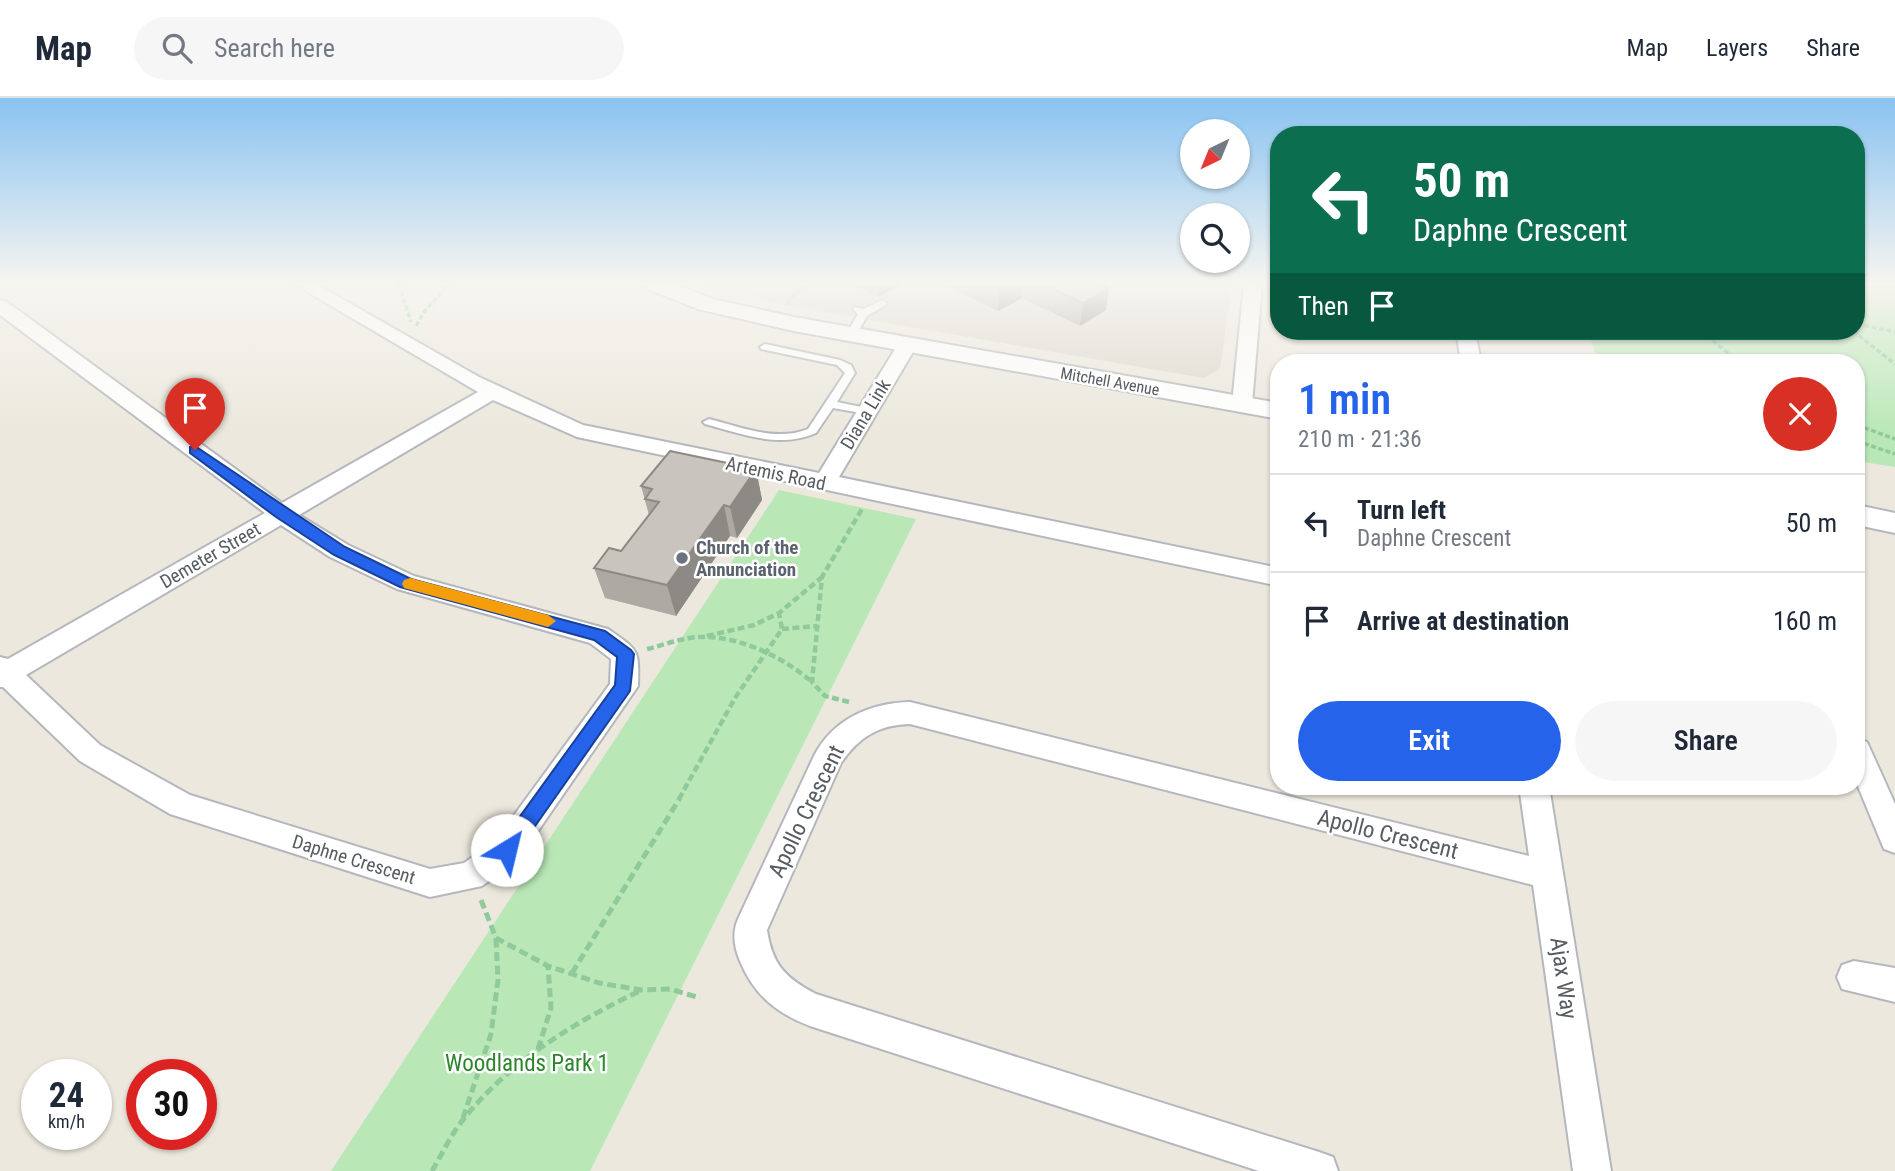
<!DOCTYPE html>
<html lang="en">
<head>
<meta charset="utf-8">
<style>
	:root { --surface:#fff; --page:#f6f6f7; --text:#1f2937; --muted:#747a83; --line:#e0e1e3; --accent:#2563eb }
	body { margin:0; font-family:"Roboto Condensed",sans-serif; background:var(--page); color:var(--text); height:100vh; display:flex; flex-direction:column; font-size:26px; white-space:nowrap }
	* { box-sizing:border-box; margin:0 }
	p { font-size:23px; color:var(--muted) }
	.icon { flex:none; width:38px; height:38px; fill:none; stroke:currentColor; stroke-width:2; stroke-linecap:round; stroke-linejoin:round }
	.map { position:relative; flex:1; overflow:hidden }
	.sheet { position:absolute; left:1270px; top:256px; width:595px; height:441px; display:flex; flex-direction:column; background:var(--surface); border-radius:28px; box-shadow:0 2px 5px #0004 }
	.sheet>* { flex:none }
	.hud { position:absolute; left:1270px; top:28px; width:595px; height:214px; border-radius:28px; box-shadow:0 2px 5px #0004; background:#0b6e4f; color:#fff; overflow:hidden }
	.needle { width:46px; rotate:223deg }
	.buttons { position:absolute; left:1180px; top:21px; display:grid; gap:14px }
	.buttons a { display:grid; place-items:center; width:70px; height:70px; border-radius:50%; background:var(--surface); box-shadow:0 2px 5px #0004; font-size:35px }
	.speed { position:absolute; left:21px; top:961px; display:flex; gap:14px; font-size:35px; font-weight:700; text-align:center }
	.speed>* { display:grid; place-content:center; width:91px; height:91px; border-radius:50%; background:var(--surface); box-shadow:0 2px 5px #0004; line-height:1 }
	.speed small { font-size:18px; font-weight:400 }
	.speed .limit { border:10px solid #d22; background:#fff; color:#111 }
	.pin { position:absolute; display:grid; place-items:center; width:60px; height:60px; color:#fff; margin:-72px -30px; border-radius:50% 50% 50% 0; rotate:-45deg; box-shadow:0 0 7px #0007 }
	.pin .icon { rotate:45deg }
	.me { position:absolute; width:77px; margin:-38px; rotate:36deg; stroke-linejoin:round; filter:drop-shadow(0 0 5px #0008) }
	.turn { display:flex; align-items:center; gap:24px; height:147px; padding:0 28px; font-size:32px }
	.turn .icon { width:91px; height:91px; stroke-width:2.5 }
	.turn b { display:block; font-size:49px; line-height:60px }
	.then { display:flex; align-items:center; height:66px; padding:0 28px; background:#0003; gap:14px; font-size:26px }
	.round { display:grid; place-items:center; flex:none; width:74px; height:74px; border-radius:37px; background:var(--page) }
	.summary { display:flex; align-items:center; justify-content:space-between; height:119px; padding:0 28px }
	h1 { font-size:42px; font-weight:600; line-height:52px; color:var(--accent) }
	.button { display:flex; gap:14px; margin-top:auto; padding:14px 28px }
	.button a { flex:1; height:80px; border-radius:42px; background:var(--accent); color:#fff; font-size:28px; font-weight:600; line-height:80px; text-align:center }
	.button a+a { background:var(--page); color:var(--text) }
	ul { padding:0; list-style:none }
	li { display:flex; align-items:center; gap:21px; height:98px; padding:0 28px; border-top:2px solid var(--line) }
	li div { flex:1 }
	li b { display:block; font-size:26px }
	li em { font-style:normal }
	header { display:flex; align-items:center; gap:42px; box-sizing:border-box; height:98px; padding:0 35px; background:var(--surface); border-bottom:2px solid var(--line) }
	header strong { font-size:33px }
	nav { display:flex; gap:38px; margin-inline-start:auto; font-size:24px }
	.search { width:490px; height:63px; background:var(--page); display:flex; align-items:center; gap:18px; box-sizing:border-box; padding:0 24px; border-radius:38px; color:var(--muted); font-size:26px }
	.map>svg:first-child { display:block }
	.education { fill:#dcd7cc }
	.green { fill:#b9e8b6 }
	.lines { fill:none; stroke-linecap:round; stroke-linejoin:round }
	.service-casing { stroke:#b4b7bd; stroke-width:4 }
	.minor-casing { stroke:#b4b7bd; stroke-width:4 }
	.tertiary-casing { stroke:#b4b7bd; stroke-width:4 }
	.path-far2 { stroke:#8fc99c; stroke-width:3.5; stroke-dasharray:5 2.5; stroke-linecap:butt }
	.path-far1 { stroke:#8fc99c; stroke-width:4.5; stroke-dasharray:7 3.5; stroke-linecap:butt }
	.path { stroke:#8fc99c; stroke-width:5; stroke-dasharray:9 4.5; stroke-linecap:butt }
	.service { fill:#fff; fill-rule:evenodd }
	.minor { fill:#fff; fill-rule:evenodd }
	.tertiary { fill:#fff; fill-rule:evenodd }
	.wall { fill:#ada9a3 }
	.shaded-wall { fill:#8d8984 }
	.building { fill:#c9c4bd; stroke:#8d8984; stroke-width:2 }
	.route { fill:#2563eb; stroke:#184099; stroke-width:2 }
	.slow { fill:#f59e0b }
	.worship-dot { fill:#6b7280; stroke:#fff; stroke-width:2.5 }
	.labels { text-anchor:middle; stroke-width:5; stroke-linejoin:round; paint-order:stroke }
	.far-street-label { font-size:16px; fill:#575c61; stroke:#fff }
	.street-label { font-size:19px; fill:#575c61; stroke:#fff }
	.worship-label { font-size:19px; font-weight:bold; fill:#5b616d; stroke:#fff; text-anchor:start }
	.near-street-label { font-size:23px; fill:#575c61; stroke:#fff }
	.near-park-label { font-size:23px; fill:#2c852b; stroke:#fff }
</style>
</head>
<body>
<header>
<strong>Map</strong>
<div class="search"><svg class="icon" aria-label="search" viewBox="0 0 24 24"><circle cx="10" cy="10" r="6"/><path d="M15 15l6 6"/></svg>Search here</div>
<nav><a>Map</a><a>Layers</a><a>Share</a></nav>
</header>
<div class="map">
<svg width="1895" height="1073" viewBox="0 0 1895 1073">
	<rect width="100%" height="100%" fill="#ece8dd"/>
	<path class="education" d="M705,186h527l-12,85 -16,9 -415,-72z"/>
	<g class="green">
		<path d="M1857,186h38v183l-38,-6v-99h-259l-10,-31h269z"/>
		<path d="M779,392l137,29 -326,652h-259z"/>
	</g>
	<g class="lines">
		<defs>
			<g id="service">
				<path d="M882,202l5,3 -1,2 -19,11 -12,21h-8l-1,-2 12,-21 -5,-5 1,-2 10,2z"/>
				<path d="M765,246l75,16 11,5 4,8 -18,29 34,7 2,2 -6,3 -34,-6 -17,25c-37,16 -74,1 -111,-9l-2,-2 6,-3c32,8 67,23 99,10l37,-56 -8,-8 -76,-16 -1,-2z"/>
			</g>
			<g id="minor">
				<path d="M294,186h22l163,93 104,48 236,48 81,-132h14l3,4 -78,132 440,91v18l-702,-149 -84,-37 -194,115 49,30 66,31 194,53c31,22 31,19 30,57l-120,174 -36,26 -52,11 -260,-83 -90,-53 -77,-74h-3v-30l8,2 257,-146 -265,-198v-15l7,2 275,201 196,-111zM281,427l49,32 67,32 193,54 21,16 -1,25 -114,156 -32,23 -34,6 -240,-74 -90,-50 -74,-70z"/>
				<path d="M1244,186h18l-10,120 -3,4h-14l-3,-4z"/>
				<path d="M1456,233h19l6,31h-20z"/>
				<path d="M910,604l619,154 -10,-70h30l62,385h-38l-40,-286 -623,-161c-32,1 -51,13 -69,39l-74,167c5,34 18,48 49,64l503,158 14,5 5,14h-79l-449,-145c-34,-13 -56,-31 -70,-65 -6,-14 -8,-28 -2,-42l76,-163c19,-37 56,-53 96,-54z"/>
				<path d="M1857,640l10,4 28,62v49l-11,-4 -27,-65z"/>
				<path d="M1854,863l41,7v34l-53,-13 -5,-12 5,-12z"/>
			</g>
			<g id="tertiary">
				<path d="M644,186h31l38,15 81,18 485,86v16l-485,-88 -96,-22 -51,-20z"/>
				<path d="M1857,407l38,8v20l-38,-8z"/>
			</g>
		</defs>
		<use href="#service" class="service-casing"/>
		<use href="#minor" class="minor-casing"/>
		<use href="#tertiary" class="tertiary-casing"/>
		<g class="path-far2">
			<path d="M399,186l12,38"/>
			<path d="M787,206l11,-13 16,-7"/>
			<path d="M1857,226l38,8"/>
			<path d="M416,228l8,-14 26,-28"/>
			<path d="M1701,233l38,31"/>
			<path d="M1853,233l42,33"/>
			<path d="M1857,327l38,14"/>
			<path d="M1857,343l38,13"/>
		</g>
		<g class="path-far1">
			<path d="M782,531l35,-3"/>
			<path d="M707,538l47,-11 25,-12 42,-35"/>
			<path d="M647,551c18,-4 36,-12 54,-12 39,-1 82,20 111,45"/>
			<path d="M849,604l-24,-6 -13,-14 10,-105 40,-68"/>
			<path d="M679,701l56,-101 47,-69 -3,-16"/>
		</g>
		<g class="path">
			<path d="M481,802l15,38 52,28 51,17 42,7 29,-1 30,9"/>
			<path d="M572,875l108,-175"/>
			<path d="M538,951l13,-41 -3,-42"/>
			<path d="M463,1020l28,-84 7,-54 -2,-42"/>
			<path d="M432,1073c9,-15 17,-32 27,-46 45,-60 115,-103 181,-134"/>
		</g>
		<use href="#service" class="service"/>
		<use href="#minor" class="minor"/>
		<use href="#tertiary" class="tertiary"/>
	</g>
	<g class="wall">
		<path d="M852,186h51l-25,13z"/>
		<path d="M943,186h158l5,26 -26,16 -58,-28 -24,13z"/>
		<path d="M756,371l6,31 -25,38 -7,-2 -54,80 -71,-18 -11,-30 27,-17 28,-36 -8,-29z"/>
	</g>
	<g class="shaded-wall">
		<path d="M877,186h26l-25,13z"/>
		<path d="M1008,186h15l-1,14 -24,13 1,-22z"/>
		<path d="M1109,190l-3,22 -26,16 3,-23z"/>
		<path d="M756,371l6,31 -25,38 -7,-31z"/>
		<path d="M724,407l6,31 -54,80 -9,-31z"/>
	</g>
	<g class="building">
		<path d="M989,186h19l-9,5z"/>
		<path d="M1041,186h60l8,4 -26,15z"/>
		<path d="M670,353l86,18 -26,38 -6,-2 -57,80 -73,-17 15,-20 12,3 38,-49 -14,-3 7,-10 -11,-3z"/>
	</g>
	<linearGradient id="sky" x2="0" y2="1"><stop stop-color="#89c3f1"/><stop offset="0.55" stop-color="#f6f5f0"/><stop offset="1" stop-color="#f6f5f0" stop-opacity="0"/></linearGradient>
	<rect width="1895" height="336" fill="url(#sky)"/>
	<path class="route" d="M195,348l150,101 66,32 194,52 26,19 3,4 -4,37 -116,165 -7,2 -7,-2 -2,-6 2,-6 115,-159 2,-28 -23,-17 -194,-53 -66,-32 -58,-38 -86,-64v-6z"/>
	<path class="slow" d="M410,480l138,37 8,6 -8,6 -144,-39 -2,-4 2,-4z"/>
	<circle class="worship-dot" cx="682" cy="460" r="7"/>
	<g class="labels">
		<g class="far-street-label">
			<text transform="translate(1110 283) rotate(10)" y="6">Mitchell Avenue</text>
		</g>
		<g class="street-label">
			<text transform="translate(865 316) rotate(-59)" y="7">Diana Link</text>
			<text transform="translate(776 375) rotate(12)" y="7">Artemis Road</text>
			<text transform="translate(210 457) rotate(-30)" y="7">Demeter Street</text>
			<text transform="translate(354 761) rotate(17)" y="7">Daphne Crescent</text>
		</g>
		<g class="worship-label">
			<text x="696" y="456">Church of the<tspan x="696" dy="22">Annunciation</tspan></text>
		</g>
		<g class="near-street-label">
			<text transform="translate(806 713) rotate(-64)" y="8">Apollo Crescent</text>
			<text transform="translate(1388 736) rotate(14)" y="8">Apollo Crescent</text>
			<text transform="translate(1564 880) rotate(82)" y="8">Ajax Way</text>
		</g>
		<g class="near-park-label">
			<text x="527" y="973">Woodlands Park 1</text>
		</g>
	</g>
</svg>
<div class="buttons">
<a><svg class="needle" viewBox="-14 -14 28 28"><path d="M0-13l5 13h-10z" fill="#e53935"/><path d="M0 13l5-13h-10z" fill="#747a83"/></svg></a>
<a><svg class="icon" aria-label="search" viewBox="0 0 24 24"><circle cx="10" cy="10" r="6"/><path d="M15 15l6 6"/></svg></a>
</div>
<div class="speed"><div>24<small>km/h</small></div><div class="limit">30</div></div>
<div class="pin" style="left:195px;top:352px;background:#d93025"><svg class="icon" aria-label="arrive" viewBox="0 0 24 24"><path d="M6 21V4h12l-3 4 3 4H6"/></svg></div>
<svg class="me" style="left:507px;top:752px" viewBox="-20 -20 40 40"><circle r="19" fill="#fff"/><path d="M0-13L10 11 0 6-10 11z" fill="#2563eb"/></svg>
<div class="hud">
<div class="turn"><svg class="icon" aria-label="left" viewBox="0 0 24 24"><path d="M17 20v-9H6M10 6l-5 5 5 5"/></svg><div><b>50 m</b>Daphne Crescent</div></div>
<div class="then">Then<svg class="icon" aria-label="arrive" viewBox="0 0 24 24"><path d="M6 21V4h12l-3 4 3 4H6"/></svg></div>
</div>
<section class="sheet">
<div class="summary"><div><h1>1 min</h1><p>210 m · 21:36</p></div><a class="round" style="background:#d93025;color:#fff"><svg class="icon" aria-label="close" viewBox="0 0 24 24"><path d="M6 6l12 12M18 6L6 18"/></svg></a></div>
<ul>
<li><svg class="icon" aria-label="left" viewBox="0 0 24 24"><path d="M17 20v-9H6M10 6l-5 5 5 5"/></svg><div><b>Turn left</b><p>Daphne Crescent</p></div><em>50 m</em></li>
<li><svg class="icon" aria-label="arrive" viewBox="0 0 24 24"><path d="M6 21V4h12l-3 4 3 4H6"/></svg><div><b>Arrive at destination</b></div><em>160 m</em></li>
</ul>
<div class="button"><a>Exit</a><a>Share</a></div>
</section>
</div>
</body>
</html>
